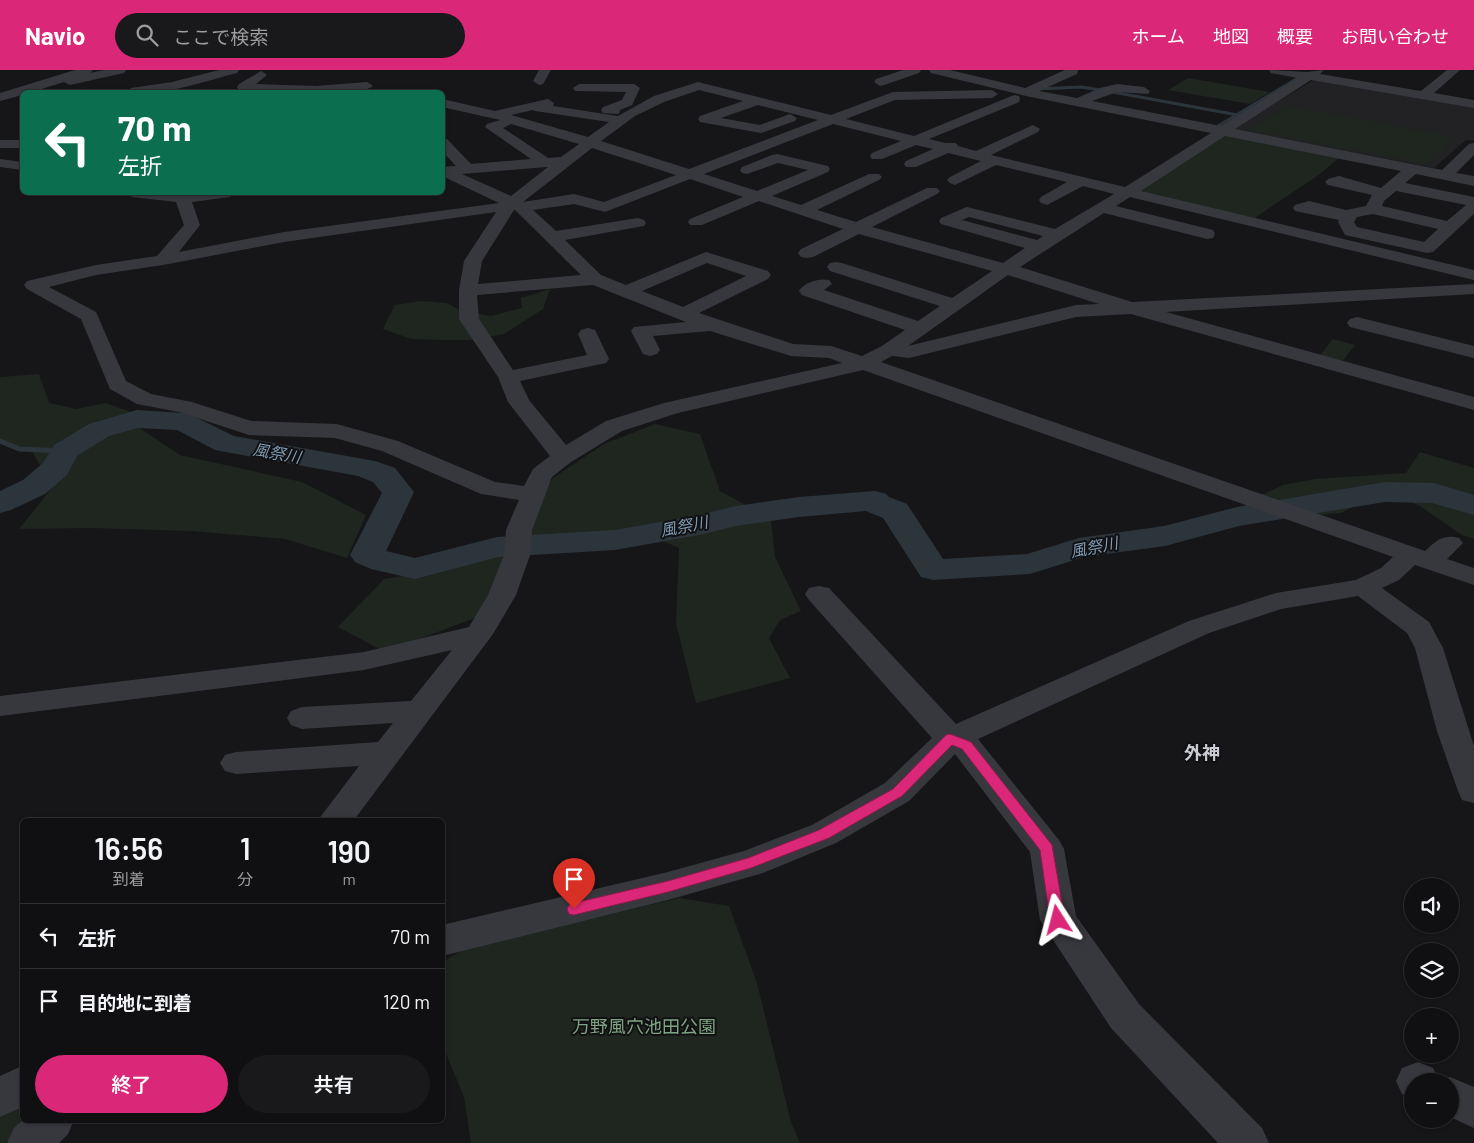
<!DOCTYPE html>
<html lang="ja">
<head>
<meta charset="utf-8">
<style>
	:root { --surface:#101012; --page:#19191b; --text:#f1f3f6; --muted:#9c9d9f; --line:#303032; --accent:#db2777 }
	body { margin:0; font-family:Barlow,"Noto Sans JP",sans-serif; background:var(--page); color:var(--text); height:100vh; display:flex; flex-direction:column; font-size:19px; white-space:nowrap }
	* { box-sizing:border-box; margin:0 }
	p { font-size:16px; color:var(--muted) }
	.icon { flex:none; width:28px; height:28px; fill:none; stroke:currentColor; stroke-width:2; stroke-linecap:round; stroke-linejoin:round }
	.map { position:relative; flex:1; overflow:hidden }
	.details { position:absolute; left:20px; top:748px; width:425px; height:305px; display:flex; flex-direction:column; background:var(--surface); border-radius:8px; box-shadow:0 1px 4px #0004,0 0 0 1px var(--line) }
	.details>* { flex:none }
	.top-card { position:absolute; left:20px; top:20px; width:425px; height:105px; border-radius:8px; box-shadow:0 1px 4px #0004,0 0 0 1px var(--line); background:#0b6e4f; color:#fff; overflow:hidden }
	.fabs { position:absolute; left:1404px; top:808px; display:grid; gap:10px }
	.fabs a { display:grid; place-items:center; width:55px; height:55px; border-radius:50%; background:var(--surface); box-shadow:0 1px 4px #0004,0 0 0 1px var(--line); font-size:25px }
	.pin { position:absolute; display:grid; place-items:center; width:42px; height:42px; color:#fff; margin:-51px -21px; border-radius:50% 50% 50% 0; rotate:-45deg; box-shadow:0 0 5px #0007 }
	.pin .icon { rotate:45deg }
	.me { position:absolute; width:55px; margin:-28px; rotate:351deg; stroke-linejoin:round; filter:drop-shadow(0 0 4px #0008) }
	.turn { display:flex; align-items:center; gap:18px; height:105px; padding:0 15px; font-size:22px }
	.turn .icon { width:65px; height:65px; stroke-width:2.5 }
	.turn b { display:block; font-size:35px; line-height:42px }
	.eta { display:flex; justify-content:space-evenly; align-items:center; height:85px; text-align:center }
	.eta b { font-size:30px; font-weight:600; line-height:35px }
	.button { display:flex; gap:10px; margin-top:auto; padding:10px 15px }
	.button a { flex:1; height:58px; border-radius:30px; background:var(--accent); color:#fff; font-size:20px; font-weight:600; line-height:58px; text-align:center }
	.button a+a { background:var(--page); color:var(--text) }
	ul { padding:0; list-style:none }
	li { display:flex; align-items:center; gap:15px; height:65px; padding:0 15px; border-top:1px solid var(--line) }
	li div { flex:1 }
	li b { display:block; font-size:19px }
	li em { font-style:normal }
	header { display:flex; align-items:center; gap:30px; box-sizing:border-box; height:70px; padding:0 25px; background:var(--accent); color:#fff }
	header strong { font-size:24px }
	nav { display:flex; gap:28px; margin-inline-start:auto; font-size:18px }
	.search { width:350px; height:45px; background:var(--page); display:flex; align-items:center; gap:12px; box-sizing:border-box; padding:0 18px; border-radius:28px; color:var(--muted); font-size:19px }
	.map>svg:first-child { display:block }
	.built { fill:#222225 }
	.green { fill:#1e261f }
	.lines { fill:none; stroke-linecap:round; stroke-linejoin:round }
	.stream-far1 { stroke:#2c353c; stroke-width:3 }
	.stream { stroke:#2c353c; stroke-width:5 }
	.river { fill:#2c353c; fill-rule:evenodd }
	.minor { fill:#37383d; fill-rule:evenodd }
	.route { fill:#db2777; stroke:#8e194d }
	.labels { text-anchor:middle; stroke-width:4; stroke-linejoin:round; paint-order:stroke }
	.water-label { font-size:16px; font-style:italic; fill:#7f9bb3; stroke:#111113 }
	.quarter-label { font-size:18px; font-weight:bold; fill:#c9ccd4; stroke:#111113 }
	.near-park-label { font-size:18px; fill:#7fa381; stroke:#111113 }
</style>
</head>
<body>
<header>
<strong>Navio</strong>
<div class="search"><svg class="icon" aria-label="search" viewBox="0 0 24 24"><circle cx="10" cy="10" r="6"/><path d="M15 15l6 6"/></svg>ここで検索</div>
<nav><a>ホーム</a><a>地図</a><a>概要</a><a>お問い合わせ</a></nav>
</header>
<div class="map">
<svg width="1474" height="1073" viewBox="0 0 1474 1073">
	<rect width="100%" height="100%" fill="#161618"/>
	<path class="built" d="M1317,8l157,27v36l-8,-1 -32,28 -201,-39z"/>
	<g class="green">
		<path d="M1188,8l82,14 -20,12 -82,-14z"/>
		<path d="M1289,36l167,31 -29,27 -179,-34z"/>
		<path d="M1226,64l115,22 -21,18 -67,45 -114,-27z"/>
		<path d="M550,219l-7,20 -39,25 -33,6h-30l-30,-1 -28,-10 12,-24 26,-4 25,2 16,8 29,5 31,-8 -1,-10z"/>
		<path d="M1333,269l22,6 -15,19 -22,-6z"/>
		<path d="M39,304l10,29 27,6 30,-6 28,10 7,16 39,26 122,27 64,33 -19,43 -62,-19 -94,-8 -99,-3 -73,1 33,-41 -21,-39 -31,-5v-67z"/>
		<path d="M655,354l45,10 20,57 51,28 4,38 26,54 -21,9 -11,18 21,40 -94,25 -20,-80 3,-75 -35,-15 -102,12 -30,22 -32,49 -95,36 -47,-25 46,-48 60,-10 75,-39 34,-52 51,-34z"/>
		<path d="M1420,382l54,16v71l-12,-4 -42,-29 -15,-7h-32l-11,3 -21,11 -24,2 -56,-20 22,-10 32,-6 91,-6z"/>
		<path d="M679,828l50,8 28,77 34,139 9,21h-329l-7,-46 -21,-51v-84l35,-22 117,-22z"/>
		<path d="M22,1029v21h10l-25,23h-7v-33z"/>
	</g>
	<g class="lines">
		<g class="stream-far1">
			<path d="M1036,19l45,-2 20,3"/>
			<path d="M1107,21l131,24"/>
			<path d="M1213,59l88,-53"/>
		</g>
		<path class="stream" d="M0,371l19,8 46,2"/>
		<path class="river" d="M137,340l46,3 10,3 41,20 141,25 20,7 19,24 -28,59 29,7 82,-21 118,-7 84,-15 37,-9 63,-9 76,-6 11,3 3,3 18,7 36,55 84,-5 52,-16 85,-12 73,-19 148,-25 49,1 40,12v20l-42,-12 -47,-1 -146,24 -74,20 -81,11 -54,17 -97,6 -12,-3 -38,-59 -17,-7 -67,6 -63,9 -37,9 -84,15 -117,7 -83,22 -44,-10 -16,-7 -5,-7 32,-62 -9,-11 -15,-6 -143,-26 -38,-20 -39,-2 -29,8 -32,20 -10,19 -22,19 -34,16 -11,3v-22l23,-11 20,-17 11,-18 35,-21z"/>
		<g class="minor">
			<path d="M75,0h18l-3,3 14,-3h22l-2,3 -54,12 -6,-3 -32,10h-10v3l-22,6v-8z"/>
			<path d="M219,0h20l-2,3c-36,9 -75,24 -112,19l6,-4 41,-6z"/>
			<path d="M539,0h12l-8,14 -4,1 -6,-4z"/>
			<path d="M903,0h18l-2,3 -35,12 -4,1 -6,-4 2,-3z"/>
			<path d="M929,0h21l75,18 40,-18h13l-1,4 -38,17 38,7 23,-10 17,-4 27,3 6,4 -2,3 -31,-2 -25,9 129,25 77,-48 -27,-5 -2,-3 38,2 17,-2 -4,4 101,17 26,-21h13l-26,23 40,7v8l-163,-28 -76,49 207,41 27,-26 5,-1v12l-18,18 18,3v10l-58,-12 -11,9 69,14v17l-41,38 -6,1 -82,-18 -7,-13 1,-2 -44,-9 -2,-3 2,-3 14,-4 37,9 20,-4 6,-11 -44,-10 -3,-3 3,-3 11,-3 42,12 20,-17 -176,-35 -84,55 333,79v10l-344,-83 -14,9 97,24 2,4 -2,4 -6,1 -103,-26 -84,54 112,35 342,-18v10l-308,18 308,85v13l-343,-96 -55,3 -167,41 -17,-2 -11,6 544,189c11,-10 18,-17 34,-13l4,5 -16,16 27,9v17l-59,-20 -16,15 -17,8 47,34 14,26 31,98v57l-12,-3 -4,-9 -21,-60 -22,-83 -8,-15 -49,-37 -77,13 -72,24 -231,106 81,101 5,9 12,67 63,88 123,124 7,15h-51l-107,-115 -71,-108 -10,-68 -75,-98 -46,47 -73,42 -73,30 -95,27 -226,56v-31l226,-53 76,-21 68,-26 73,-42 47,-45 -123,-138 -4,-6 4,-6 10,-2 10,2 127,136 233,-103 87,-28 80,-13 25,-12 12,-11 -530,-187 -185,43 -56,18 -51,31 -19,15 -20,53 -2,25 -14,40 -23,39 -139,186h-36l41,-54 -123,8 -11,-3 -5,-8 5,-8 11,-3 142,-10 15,-19 -91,6 -11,-4 -4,-7 4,-7 11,-4 109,-6 41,-51 -88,20 -364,46v-20l364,-44 105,-25 19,-32 16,-40 2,-25 13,-30 -38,-6 -99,-43 -47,-13 -86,-3 -70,-23 -42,-8 -27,-15 -29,-70 -54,-30 -3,-4 3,-4 69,-16 61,-9 27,-31 -8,-23 -44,-5 -7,-5h112l-7,5 -38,5 8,23 -21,27 105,-20 215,-29 -57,-27v-9l14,-1 -14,-15v-13l5,1 24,25 60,-5 -46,-32 2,-3 13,-4 -58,-13v-8l53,12 53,-12 6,4 -1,3 65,10 36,-20 44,-14 133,33 62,-23 99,-2 6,4 -6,4 -97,2 -49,19 68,17 100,-41 5,1 1,3 -1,3 -90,37 16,4h11l2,3 18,5 57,-26 7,4 -2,3 -47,23 134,32 86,-54 -185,-37 -95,-23zM699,20l44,11 -43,15 -2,3 2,3 61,11 34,-12 2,-3 -7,-4 -30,11 -39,-7 37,-13 60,15 -129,49 -88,-28 34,-25 29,-14zM533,40l2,1 74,11 -21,15 -77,-22zM511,54l68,20 -18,13 -13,1 -45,-30zM833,54l68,17 -29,12 -2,3 2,3h10l34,-14 17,4 -27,12 -2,3 2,3h10l32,-14 33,8 -31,16 -3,3 3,3 5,2 41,-20 71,17 -26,15 -2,3 2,3 6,2 36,-19 31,8 -59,35 -88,-22 -26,11 -2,3 2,3 84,24 -22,15 -131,-36 65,-33 3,-3 -3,-3h-10l-71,34 -39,-12 62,-30 3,-3 -3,-3h-10l-68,31 -29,-9 56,-24 2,-3 -2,-3 -51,-12 -5,1 -30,12 -2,3 2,3 5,1 31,-11 30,7 -51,21 -53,-17zM592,78l84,27 -72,27 -30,-8 -51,8zM546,97h2l-37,29 -49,-22zM690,109l53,18 -53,22 -2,3 2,3h12l57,-24 84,28 -42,20 -3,4 3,4 6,1 6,-1 46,-23 133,37 -40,27 -110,-35 -6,-1 -6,1 -3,4 3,4 110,35 -22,15 -94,-31 8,-6 -3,-4c-10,-2 -24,2 -30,11l3,4 103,35 -23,16 -20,10 -31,-10 -38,-2 -94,-31 69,-34 3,-4 -3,-4 -62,-19 -80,33 -25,-10 -36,-35 79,-14 2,-3 -2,-3 -6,-2 -82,13 -23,-21 41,-6 31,8zM1396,121l70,14 -19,16 -65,-15 2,-5zM514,140h1l66,65 -103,9 4,-23zM496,142l-32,49 -5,29v29l39,58 10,25 42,54 -17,13 -9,17 -29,-4 -97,-41 -54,-15 -8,-2 -85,-3 -59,-19 -41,-8 -25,-13 -30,-69 -47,-25 47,-12 67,-10 121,-23zM1373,144l65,15 -14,13 -67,-15 -3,-5 3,-5zM969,147l74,19 -6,4 -75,-20zM707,193l39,13 -63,31 -41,-16zM1008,205l91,29 -23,1 -168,41zM593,215l93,37 -52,5 -3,4 12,23 7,2 7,-2 3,-4 -7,-14 57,-5 81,25 38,2 13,5 -178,40 -58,18 -40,24 -37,-45 -9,-19 86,-18 3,-4 -14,-29 -7,-2 -7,2 -3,4 9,21 -74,15 -34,-51 -2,-24z"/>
			<path d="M261,1l6,4 -11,9 60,2 51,-4 6,4c-8,10 -118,8 -134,4l-2,-3 2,-3z"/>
			<path d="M579,14h55l6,4 -8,17 -12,5 -1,4 -16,-1 -2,-3 2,-3 19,-7 4,-8 -51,-1 -2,-3z"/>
			<rect x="0" y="70" width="22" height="8"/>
			<path d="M0,89l22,3v8l-22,-3z"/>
			<path d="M1357,247l117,29v12l-124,-31 -3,-4 3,-4z"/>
			<path d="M1418,992l15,6 6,13 11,-4 24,10v41l-24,-11v-36h-38v17l-10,-4 -6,-13 6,-13z"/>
			<path d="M22,996v41l-22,10v-41z"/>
			<path d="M23,1050h51l-6,14 -9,9h-52l7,-15z"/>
		</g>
	</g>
	<path class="route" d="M950,664l21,8 81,103 13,75 -2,4 -5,2 -6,-2 -2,-4 -10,-70 -78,-101 -10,-4 -50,51 -73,42 -78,30 -83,24 -94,23 -5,-1 -2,-5 2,-4 5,-2 94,-22 80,-23 71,-28 74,-41 53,-54z"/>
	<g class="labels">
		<g class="water-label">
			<text transform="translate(277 383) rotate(10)" y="6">風祭川</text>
			<text transform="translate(684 456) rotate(-11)" y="6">風祭川</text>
			<text transform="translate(1094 477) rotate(-11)" y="6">風祭川</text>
		</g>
		<g class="quarter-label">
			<text x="1202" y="689">外神</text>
		</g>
		<g class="near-park-label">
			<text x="644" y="963">万野風穴池田公園</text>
		</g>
	</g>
</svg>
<div class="fabs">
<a><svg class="icon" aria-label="sound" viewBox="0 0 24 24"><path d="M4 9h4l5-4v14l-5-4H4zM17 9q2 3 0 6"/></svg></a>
<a><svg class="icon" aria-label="layers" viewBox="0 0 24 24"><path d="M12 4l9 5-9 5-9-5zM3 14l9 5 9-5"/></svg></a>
<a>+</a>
<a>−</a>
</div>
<div class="pin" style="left:574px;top:839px;background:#d93025"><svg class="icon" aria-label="arrive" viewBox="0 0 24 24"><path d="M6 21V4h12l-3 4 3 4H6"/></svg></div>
<svg class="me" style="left:1058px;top:850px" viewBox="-20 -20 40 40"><path d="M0-17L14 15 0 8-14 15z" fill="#db2777" stroke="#fff" stroke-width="4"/></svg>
<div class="top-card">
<div class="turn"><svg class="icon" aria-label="left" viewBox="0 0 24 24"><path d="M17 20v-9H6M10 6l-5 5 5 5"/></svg><div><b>70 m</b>左折</div></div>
</div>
<section class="details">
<div class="eta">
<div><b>16:56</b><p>到着</p></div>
<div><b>1</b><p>分</p></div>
<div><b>190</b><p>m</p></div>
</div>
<ul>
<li><svg class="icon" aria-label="left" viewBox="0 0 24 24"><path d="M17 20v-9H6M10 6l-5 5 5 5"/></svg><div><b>左折</b></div><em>70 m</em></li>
<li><svg class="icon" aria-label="arrive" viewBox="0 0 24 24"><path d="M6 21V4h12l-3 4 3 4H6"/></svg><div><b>目的地に到着</b></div><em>120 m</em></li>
</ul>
<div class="button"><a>終了</a><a>共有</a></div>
</section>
</div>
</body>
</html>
